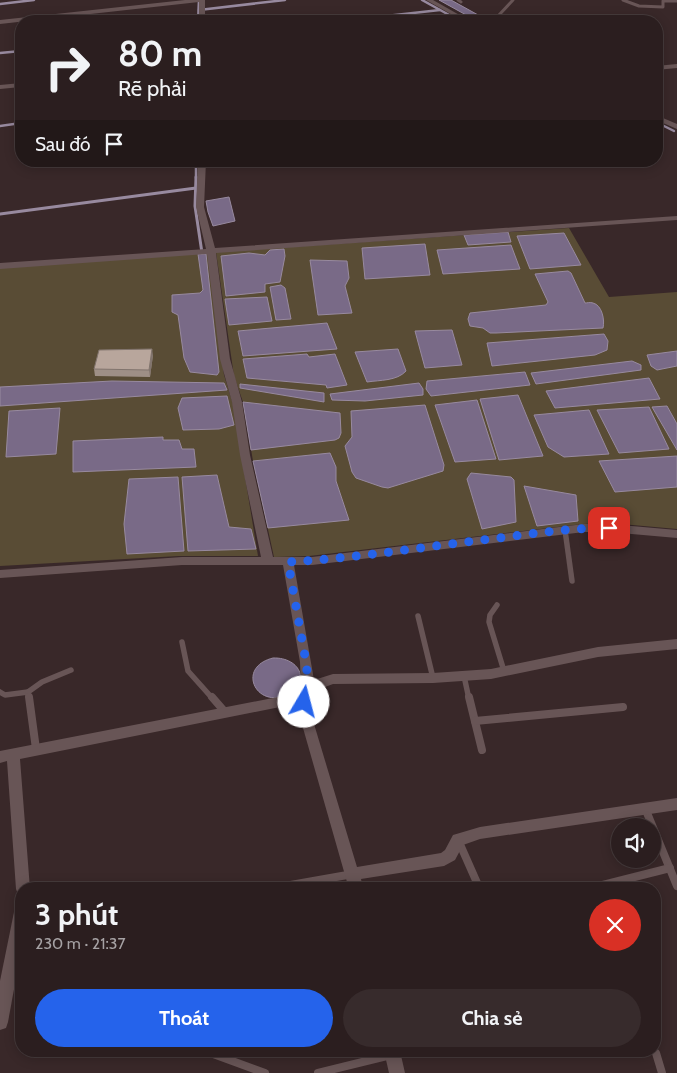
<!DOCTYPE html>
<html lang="vi">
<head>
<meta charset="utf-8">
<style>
	:root { --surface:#2b1e1f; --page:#372b2c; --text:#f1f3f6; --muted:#a6a2a4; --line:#473c3d; --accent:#2563eb }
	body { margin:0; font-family:Cabin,sans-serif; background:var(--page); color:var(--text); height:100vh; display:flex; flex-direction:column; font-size:19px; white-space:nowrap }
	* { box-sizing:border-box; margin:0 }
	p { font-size:16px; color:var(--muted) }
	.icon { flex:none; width:28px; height:28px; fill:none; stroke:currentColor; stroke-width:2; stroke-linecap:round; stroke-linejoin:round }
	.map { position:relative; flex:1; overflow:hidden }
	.side { position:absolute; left:15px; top:882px; width:646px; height:175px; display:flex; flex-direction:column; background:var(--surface); border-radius:20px; box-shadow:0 2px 12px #0003,0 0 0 1px var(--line) }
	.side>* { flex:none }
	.banner { position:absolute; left:15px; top:15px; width:648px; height:152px; border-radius:20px; box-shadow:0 2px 12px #0003,0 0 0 1px var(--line); background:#2b1e1f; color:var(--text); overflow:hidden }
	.tools { position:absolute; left:611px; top:818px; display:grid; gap:10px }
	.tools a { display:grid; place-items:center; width:50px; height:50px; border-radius:50%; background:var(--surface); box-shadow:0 2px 12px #0003,0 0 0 1px var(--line); font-size:25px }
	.pin { position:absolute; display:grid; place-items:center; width:42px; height:42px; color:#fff; margin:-21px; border-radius:10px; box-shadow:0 2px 8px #0006 }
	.me { position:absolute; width:55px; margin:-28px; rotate:8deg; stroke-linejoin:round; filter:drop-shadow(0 0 4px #0008) }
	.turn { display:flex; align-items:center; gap:18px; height:105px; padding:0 20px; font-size:22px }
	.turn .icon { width:65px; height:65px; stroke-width:2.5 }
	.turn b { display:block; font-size:35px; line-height:42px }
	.then { display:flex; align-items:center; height:48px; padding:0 20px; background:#0003; gap:10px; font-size:19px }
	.round { display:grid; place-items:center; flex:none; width:52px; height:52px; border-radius:26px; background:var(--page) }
	.overview { display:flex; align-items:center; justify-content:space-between; height:85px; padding:0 20px }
	h1 { font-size:30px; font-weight:800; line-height:38px }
	.button { display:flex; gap:10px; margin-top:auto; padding:10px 20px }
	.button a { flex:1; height:58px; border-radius:30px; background:var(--accent); color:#fff; font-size:20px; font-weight:800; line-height:58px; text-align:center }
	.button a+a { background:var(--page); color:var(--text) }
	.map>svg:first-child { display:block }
	.green { fill:#594c35 }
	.water { fill:#796a87; stroke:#988a9f }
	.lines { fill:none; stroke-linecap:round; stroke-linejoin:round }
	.stream-far1 { stroke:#988a9f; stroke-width:2.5 }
	.stream { stroke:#988a9f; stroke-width:3 }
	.lane-far2 { stroke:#685556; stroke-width:3 }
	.lane-far1 { stroke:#685556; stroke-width:5.5 }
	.lane { stroke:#685556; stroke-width:8 }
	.street { fill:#685556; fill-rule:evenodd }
	.wall { fill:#9e8f86 }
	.shaded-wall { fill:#81746d }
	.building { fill:#b8a69c; stroke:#81746d }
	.route { stroke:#2563eb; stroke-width:9; stroke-dasharray:0 16.2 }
</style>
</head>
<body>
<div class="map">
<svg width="677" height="1073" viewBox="0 0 677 1073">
	<rect width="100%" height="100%" fill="#392829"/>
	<g class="green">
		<path d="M569,228l40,69 68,-5v237l-67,-6 -27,1 -274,32 -35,1 -21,-96 -10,-59 -9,-26 -18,-124z"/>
		<path d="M208,253l16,122 9,29 25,152h-79l-179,10v-298z"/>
	</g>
	<g class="water">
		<path d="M439,0h12l38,21h-12z"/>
		<path d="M229,197l6,24 -22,5 -5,-14 -2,-11z"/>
		<path d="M508,232l3,10 -43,3 -4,-10z"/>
		<path d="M564,233l17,32 -51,4 -13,-33z"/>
		<path d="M425,244l5,31 -65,4 -3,-31z"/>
		<path d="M511,245l9,24 -77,5 -6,-24z"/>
		<path d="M284,249l1,7 -5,26 -15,2v8l-39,4 -5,-40 28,-3 16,2 5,-5z"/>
		<path d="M198,254h8l13,118 -2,3 -27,-3 -6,-14 -6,-43 -6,-3v-17l28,-2 3,-3z"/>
		<path d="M310,260l37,1 2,17 -4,8 7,27 -34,2z"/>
		<path d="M568,271l3,2 14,30c2,0 5,-1 8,0 9,2 12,17 10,25l-107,5h-6l-7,-5 -13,-2 -2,-7 2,-6 76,-8 2,-3 -13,-28z"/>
		<path d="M281,285l4,3 6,31 -15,1 -6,-33z"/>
		<path d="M267,297l5,24 -43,4 -4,-26z"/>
		<path d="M327,323l10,26 -94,7 -5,-25z"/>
		<path d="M452,330l10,35 -37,3 -10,-37z"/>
		<path d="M604,334l4,7 -1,9 -12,5 -103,11 -5,-23z"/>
		<path d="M398,349l8,22c-9,10 -26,9 -39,11l-12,-30z"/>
		<path d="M677,351v15l-20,4 -6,-4 -4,-11z"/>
		<path d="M307,354l2,3 26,-3 12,31 -20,3 -1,-3 -79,-7 -4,-19z"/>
		<path d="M632,361l9,4v5l-105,14 -5,-11z"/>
		<path d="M525,372l5,13 -99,11 -5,-7 1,-8z"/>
		<path d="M649,378l11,21 -105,9 -9,-17z"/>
		<path d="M112,381l112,2 3,7 -227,16v-19z"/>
		<path d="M419,383l4,6v6l-58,6 -33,-1 -2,-6z"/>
		<path d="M240,384l84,9v9l-84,-14z"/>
		<path d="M518,395l25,61 -44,4 -19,-61z"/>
		<path d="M227,396l7,29 -15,4 -36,1 -5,-22 4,-10z"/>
		<path d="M477,400l19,59 -41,3 -20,-57z"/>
		<path d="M243,402l97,11 1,20 -2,5 -4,2 -84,10z"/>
		<path d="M425,405l19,60 -1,6 -55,17 -6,-1 -26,-9 -4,-6 -7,-26 7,-9 -1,-26z"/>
		<path d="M667,406l10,18v26l-25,-43z"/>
		<path d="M649,407l20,42 -50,4 -22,-43z"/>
		<path d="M60,408l-4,46 -50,3 3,-46z"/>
		<path d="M589,410l20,44 -45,3 -16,-10 -14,-32z"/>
		<path d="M163,437v3h16l3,9h12l2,18 -123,5v-31z"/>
		<path d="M330,453l6,14v14l13,39 -81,8 -15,-67z"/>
		<path d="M677,456v31l-62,5 -16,-31z"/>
		<path d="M471,473l40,4 3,3 2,42 -34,7 -15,-50z"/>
		<path d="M217,475l12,52 22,2 5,20 -68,2 -6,-74z"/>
		<path d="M178,477l6,74 -57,3 -3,-30 5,-45z"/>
		<path d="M524,486l52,9 2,26 -41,5z"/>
		<path d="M273,658c28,-1 40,27 10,38 -28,10 -46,-29 -10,-38z"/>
	</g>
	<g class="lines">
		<g class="stream-far1">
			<path d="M422,0l38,21"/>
			<path d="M0,4l34,-4"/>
			<path d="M199,10l86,-10"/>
			<path d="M198,21l1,-21"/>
			<path d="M341,21l99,-11"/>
			<path d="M0,53l21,-2"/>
			<path d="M656,122l18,9"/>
			<path d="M0,126l21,-3"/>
			<path d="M196,178v-17"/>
		</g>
		<g class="stream">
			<path d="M196,177l-1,29 7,47"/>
			<path d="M0,214l196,-26"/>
		</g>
		<g class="lane-far2">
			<path d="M458,0l3,2"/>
			<path d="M623,0l16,6 24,1v-6h14"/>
			<path d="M499,15l14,-15"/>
		</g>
		<g class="lane-far1">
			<path d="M565,530l7,51"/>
			<path d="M497,605l-7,10 -1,7 15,49"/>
			<path d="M418,616l15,62"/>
			<path d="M182,642l6,29 25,28"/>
			<path d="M464,676l5,23"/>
			<path d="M0,692l5,3 23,-3"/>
			<path d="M29,699l-1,-7 14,-10 29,-12"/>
		</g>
		<g class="lane">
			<path d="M29,697l7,52"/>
			<path d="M212,697l13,15"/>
			<path d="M469,697l13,53"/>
			<path d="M475,721l148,-14"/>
			<path d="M645,808l32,78"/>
			<path d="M459,842l19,43h19l2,4"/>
			<path d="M268,889l85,-15"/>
			<path d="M587,889l83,-21"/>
			<path d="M98,1051h42"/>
			<path d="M205,1051l60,22"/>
			<path d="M656,1053l6,20"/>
			<path d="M318,1073l73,-18"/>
		</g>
		<g class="street">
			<path d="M185,0h20v21h-6v-19l-199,22v-4z"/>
			<path d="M426,0h7l37,21h-7z"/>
			<path d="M677,64v4l-21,2v-4z"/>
			<path d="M21,83v4l-21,2v-4z"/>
			<path d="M656,115l21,9v5l-21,-9z"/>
			<path d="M198,161h8l-2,46 11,41 462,-32v4l-461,33 14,106 12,43 8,53 23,102h39l272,-33h25l68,6v8l-68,-6h-25l-272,33h-18l20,115 19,-6 100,-1 58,-4 107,-22 79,-8v10l-79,8 -107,22 -58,4 -100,1 -21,8 -2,10 1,12 46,153 84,-14 4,-3 8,-15 27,-8 197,-29v12l-197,29 -17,6 -8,15 -11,6 -83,13 2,10h-14l-50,-175 -1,-15 -18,8 -260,52 10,130h-9v6l-3,-1 -2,-5 -9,-128 -7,2v-12l278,-54 23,-11 -1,-24 -17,-97h-101l-182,13v-8l182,-13h79l-21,-102 -8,-53 -12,-43 -13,-105 -207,15v-6l206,-14 -10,-42z"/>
			<path d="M21,905v46l-13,71 -2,6 -6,2v-49l14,-69 2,-5z"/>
			<path d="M384,1051h16l5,22h-16z"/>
		</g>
	</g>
	<path class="wall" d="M153,355l-3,22 -55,-1 -1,-7z"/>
	<path class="shaded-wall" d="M152,349l1,6 -3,22 -1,-7z"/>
	<path class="building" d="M152,349l-3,21 -55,-1 5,-19z"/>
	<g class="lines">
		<path class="route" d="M304,702l4,-21 -2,-19 -18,-100c71,-4 141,-16 211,-24 37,-5 73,-10 110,-10"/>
	</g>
</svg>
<div class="tools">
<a><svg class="icon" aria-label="sound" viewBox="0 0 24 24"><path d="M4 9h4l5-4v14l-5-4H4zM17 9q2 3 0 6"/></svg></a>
</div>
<div class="pin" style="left:609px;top:528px;background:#d93025"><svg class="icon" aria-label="arrive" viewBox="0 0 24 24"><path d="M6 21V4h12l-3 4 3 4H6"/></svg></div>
<svg class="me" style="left:304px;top:702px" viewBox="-20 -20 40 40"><circle r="19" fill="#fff"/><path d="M0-13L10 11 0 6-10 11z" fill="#2563eb"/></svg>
<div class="banner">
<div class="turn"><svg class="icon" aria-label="right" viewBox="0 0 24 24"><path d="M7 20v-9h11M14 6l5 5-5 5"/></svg><div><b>80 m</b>Rẽ phải</div></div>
<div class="then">Sau đó<svg class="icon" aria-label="arrive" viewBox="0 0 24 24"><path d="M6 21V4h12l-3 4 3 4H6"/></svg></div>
</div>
<section class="side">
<div class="overview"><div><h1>3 phút</h1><p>230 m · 21:37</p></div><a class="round" style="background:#d93025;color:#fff"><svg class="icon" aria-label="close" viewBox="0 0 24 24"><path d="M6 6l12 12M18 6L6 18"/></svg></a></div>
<div class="button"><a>Thoát</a><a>Chia sẻ</a></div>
</section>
</div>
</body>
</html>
